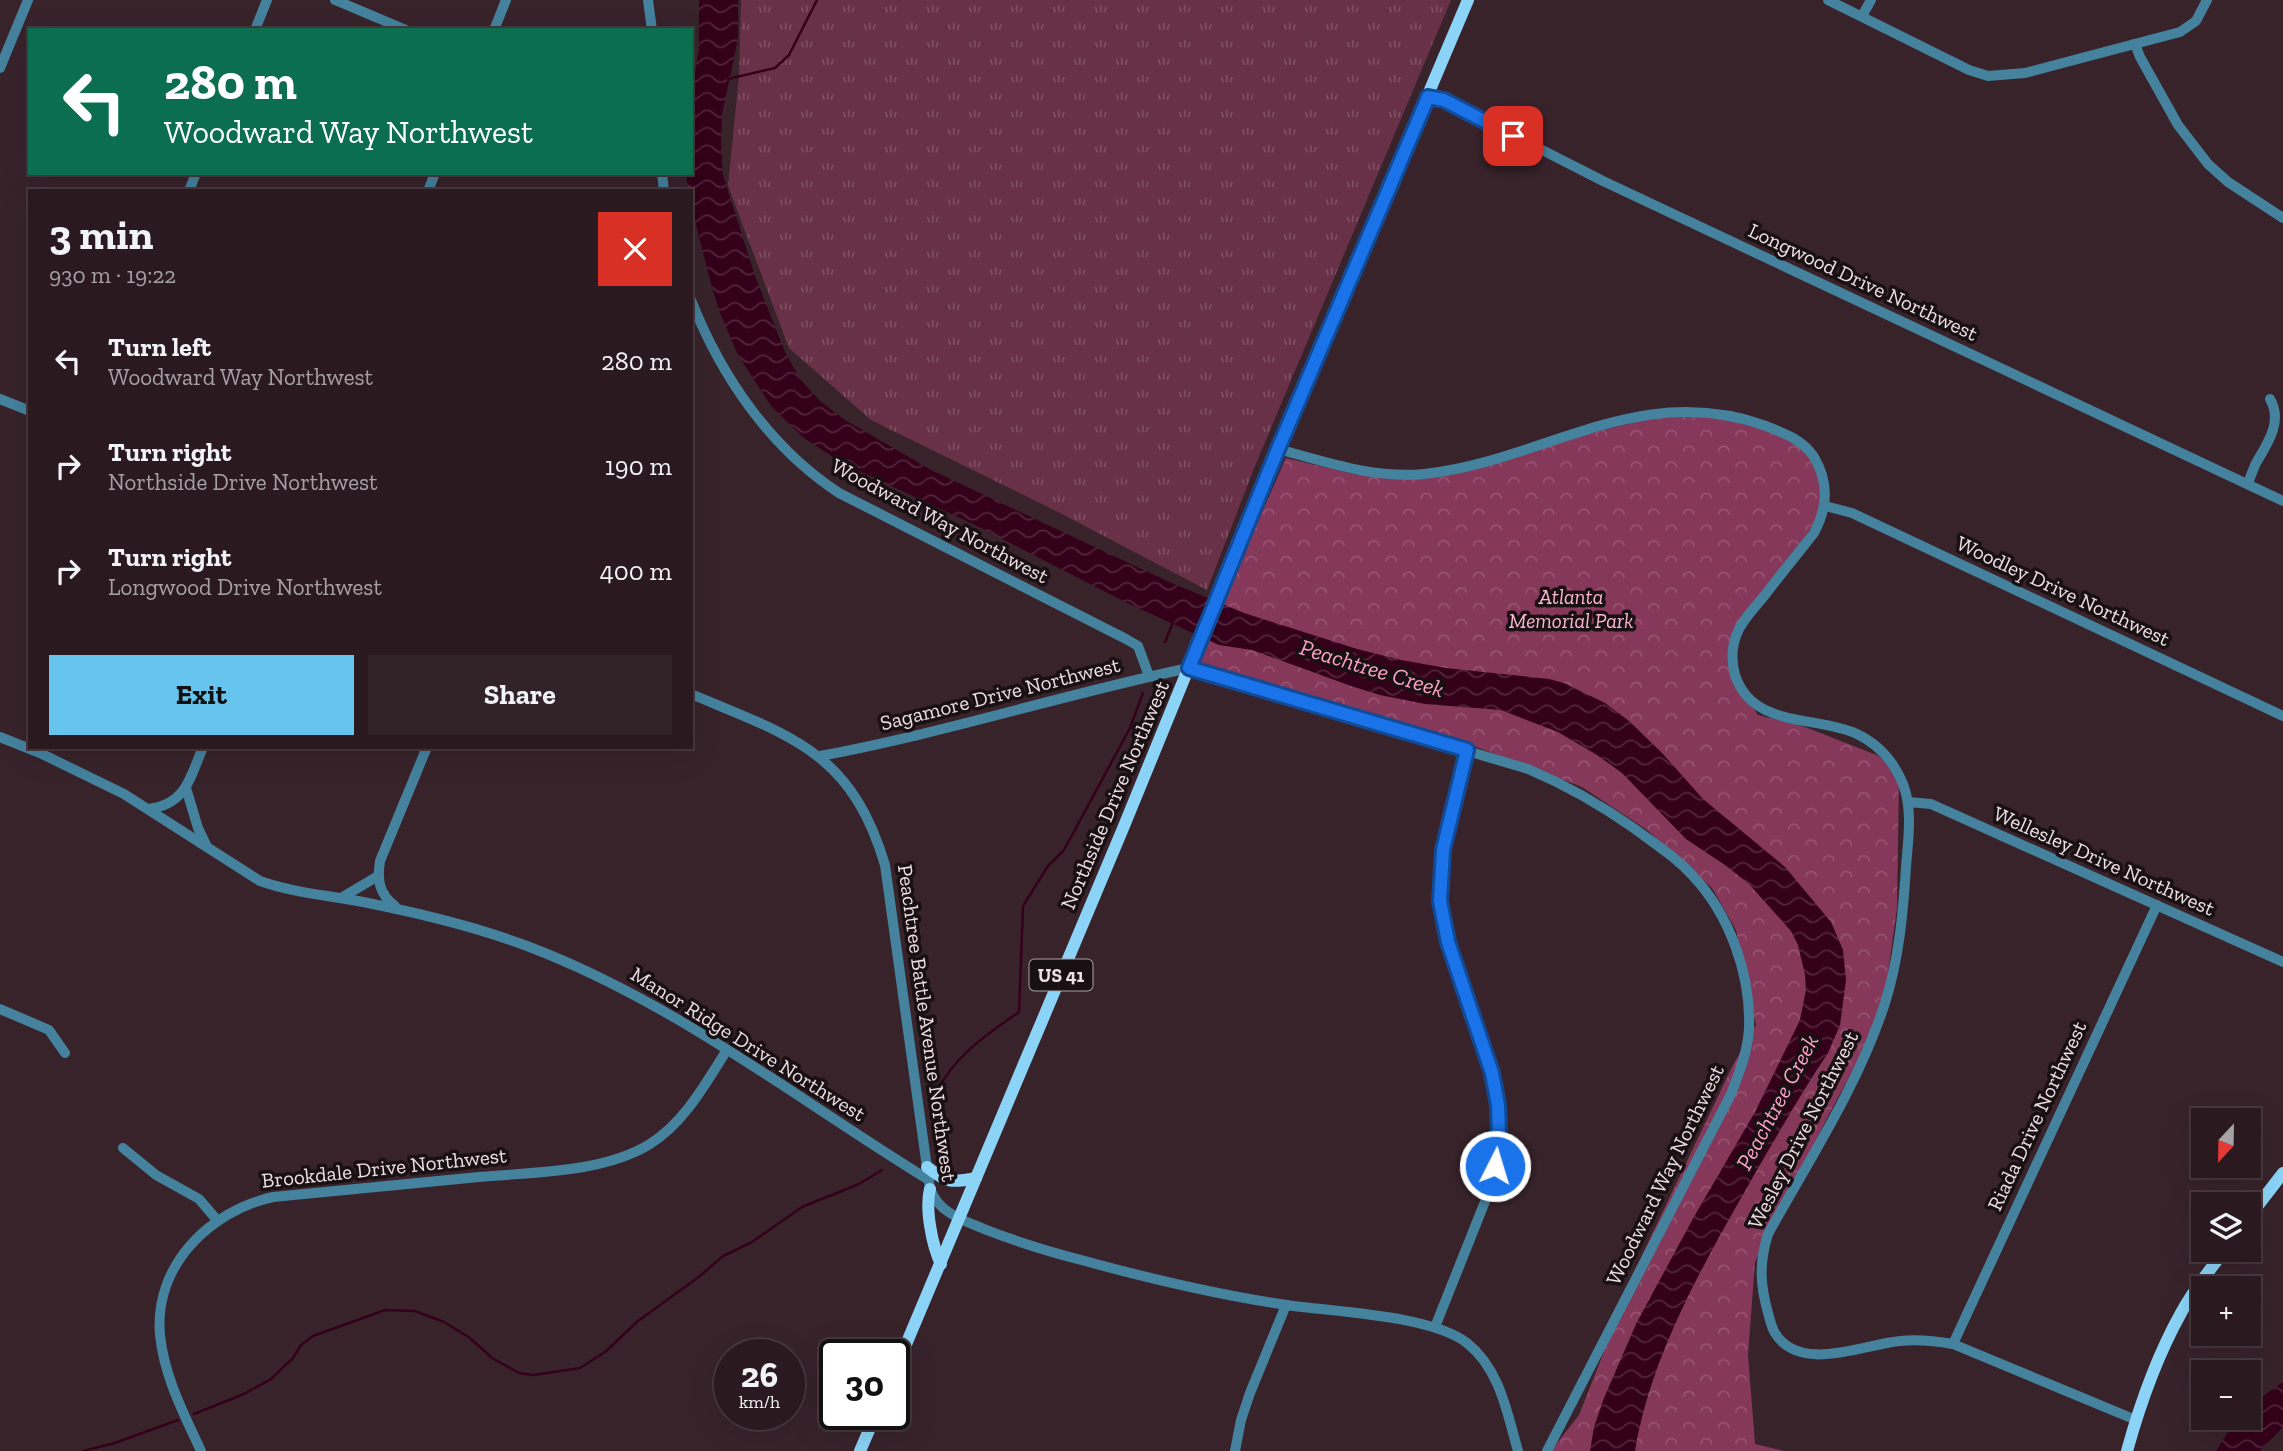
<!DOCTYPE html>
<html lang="en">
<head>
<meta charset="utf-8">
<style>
	:root { --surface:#2a1a20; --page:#322329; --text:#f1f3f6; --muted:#a5a1a5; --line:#46383e; --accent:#67c4ef }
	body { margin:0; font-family:"Zilla Slab",serif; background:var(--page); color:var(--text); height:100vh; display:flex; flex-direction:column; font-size:26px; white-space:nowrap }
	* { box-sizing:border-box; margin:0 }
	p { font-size:23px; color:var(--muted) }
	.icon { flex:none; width:38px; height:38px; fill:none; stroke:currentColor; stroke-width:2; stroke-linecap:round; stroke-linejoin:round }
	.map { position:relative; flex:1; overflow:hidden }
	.details { position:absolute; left:28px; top:189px; width:665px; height:560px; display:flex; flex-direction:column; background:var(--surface); border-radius:0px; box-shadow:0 7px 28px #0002,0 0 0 2px var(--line) }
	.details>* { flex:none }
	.hud { position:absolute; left:28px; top:28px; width:665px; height:147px; border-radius:0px; box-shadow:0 7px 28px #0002,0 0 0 2px var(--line); background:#0b6e4f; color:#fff; overflow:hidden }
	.needle { width:46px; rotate:202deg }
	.controls { position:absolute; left:2191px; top:1108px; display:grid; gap:14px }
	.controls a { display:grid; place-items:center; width:70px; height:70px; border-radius:0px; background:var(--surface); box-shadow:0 7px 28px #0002,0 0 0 2px var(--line); font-size:35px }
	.speed { position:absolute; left:714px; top:1339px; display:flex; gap:14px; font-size:35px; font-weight:700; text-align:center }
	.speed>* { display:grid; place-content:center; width:91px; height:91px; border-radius:50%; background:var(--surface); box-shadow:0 7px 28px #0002,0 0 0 2px var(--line); line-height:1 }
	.speed small { font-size:18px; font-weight:400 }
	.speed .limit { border:4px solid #111; border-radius:10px; background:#fff; color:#111 }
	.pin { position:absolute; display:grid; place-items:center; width:60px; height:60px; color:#fff; margin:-30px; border-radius:14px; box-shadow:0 4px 10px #0006 }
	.me { position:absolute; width:77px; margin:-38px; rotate:5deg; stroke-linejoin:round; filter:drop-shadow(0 0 5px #0008) }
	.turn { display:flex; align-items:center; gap:24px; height:147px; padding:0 21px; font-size:32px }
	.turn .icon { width:91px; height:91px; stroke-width:2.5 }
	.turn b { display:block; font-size:49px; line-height:60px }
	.round { display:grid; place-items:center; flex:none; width:74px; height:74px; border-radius:0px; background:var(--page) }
	.overview { display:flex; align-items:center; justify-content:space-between; height:119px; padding:0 21px }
	h1 { font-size:42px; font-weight:700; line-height:52px }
	.cta { display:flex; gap:14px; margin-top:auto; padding:14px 21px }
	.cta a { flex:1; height:80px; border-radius:0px; background:var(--accent); color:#111; font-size:28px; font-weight:700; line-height:80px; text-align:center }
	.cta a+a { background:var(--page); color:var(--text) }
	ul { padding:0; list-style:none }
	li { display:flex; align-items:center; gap:21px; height:105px; padding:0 21px }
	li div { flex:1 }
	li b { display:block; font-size:26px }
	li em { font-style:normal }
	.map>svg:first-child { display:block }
	.grass { fill:url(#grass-tufts) }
	.forest { fill:url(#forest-crowns) }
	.water { fill:url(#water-waves) }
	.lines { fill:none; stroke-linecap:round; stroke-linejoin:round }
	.stream { stroke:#34001a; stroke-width:2.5 }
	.minor { stroke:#44829e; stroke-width:10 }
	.major { stroke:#8bd4f7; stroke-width:12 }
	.route-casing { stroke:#114b97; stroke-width:18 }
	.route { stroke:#1a73e8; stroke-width:12 }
	.labels { text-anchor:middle; stroke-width:7; stroke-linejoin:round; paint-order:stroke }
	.shield { fill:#191013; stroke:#aea1a5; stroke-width:2 }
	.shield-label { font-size:19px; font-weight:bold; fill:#eedfe4 }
	.street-label { font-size:21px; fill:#eedfe4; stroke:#191013 }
	.park-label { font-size:21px; font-style:italic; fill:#fcb7d0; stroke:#191013 }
	.water-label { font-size:23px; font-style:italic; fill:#fda2c5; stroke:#191013 }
</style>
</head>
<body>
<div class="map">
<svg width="2283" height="1451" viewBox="0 0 2283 1451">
	<defs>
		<pattern id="grass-tufts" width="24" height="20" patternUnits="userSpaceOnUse" patternTransform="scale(1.75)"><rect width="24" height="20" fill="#683148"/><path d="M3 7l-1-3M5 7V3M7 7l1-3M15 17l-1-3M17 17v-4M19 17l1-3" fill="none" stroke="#7e4e62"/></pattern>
		<pattern id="forest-crowns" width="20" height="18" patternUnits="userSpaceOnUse" patternTransform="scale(1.75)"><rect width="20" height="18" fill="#853859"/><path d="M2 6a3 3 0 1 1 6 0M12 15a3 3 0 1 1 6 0" fill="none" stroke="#975471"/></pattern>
		<pattern id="water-waves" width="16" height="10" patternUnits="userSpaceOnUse" patternTransform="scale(1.75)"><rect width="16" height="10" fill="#34001a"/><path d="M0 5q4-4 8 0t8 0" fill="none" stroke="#52253b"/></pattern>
	</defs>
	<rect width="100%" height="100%" fill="#38232b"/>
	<path class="grass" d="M741,0h710l-196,466 -48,124 -147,-77 -189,-93 -82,-72 -61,-162 11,-110z"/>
	<path class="forest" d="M1670,413h72l77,45 9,47 -94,128 -3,42 27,40 47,12 74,29 20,23 -2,129 -15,109 -55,101 -72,144 -7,93 7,89 29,7h-233l28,-36 64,-162 90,-188 23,-40 -20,-95 -24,-42 -65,-58 -65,-43 -111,-42 -287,-77 38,-57 6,-22 58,-131 71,17h72z"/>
	<g class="water">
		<path d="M699,0h39v39l-16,75 -1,31 2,30 32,101 30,76 15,27 20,22 25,19 88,51 234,110 77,32 113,36 44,11 45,8 103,11 15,4 41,20 24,18 33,32 41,46 82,68 46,55 12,28 3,30 -6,45 -12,28c-27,40 -51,83 -75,124 -48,84 -102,177 -118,274h-45l4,-24 10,-29 33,-76 58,-107 60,-103 45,-92 6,-30 -1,-15 -7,-30 -7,-14 -42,-47 -24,-19 -39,-26 -64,-66 -25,-18 -39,-23 -57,-22 -76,-6 -45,-9 -29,-9 -99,-36 -33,-5 -92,-42 -152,-78 -133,-62 -38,-25 -33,-32 -33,-51 -18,-42 -9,-29 -18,-71 -2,-22h-3l-2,-18h5v-79l8,-44z"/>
		<path d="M2283,1382v45l-23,24h-44l21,-33h12v-13z"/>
	</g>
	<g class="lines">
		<g class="stream">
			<path d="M728,79l47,-11 14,-13 28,-55"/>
			<path d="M1165,642l8,-20"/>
			<path d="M936,1093c18,-37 50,-58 83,-81l4,-106 25,-40 16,-16 66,-122 13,-35"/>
			<path d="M194,1414l50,-20 27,-15 22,-21 8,-13 12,-9 72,-26 30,1 29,11 26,16 22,20 27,15 15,2 46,-7 25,-16 33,-31 62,-45 23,-20 29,-14 50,-35 57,-23 23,-14"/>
			<path d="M83,1451l32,-8 63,-23"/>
		</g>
		<g class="minor">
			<path d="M335,0l71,30"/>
			<path d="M648,0l4,30"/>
			<path d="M1828,0l141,70 19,6 37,-3 155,-41 16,-11 11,-21"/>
			<path d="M1862,16l9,-16"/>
			<path d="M255,30l12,-30"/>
			<path d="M494,30l12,-30"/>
			<path d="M2135,44l5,13 38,68 30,39 20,18 55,36"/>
			<path d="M0,68l28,-68"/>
			<path d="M1428,97l16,3 159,81 680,320"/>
			<path d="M662,173l2,18"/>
			<path d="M189,191l7,-18"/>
			<path d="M428,191l7,-18"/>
			<path d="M691,300c30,76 79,148 148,193l287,146 12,7 11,30"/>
			<path d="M0,399l30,12"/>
			<path d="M1278,449c48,13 96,30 146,25 121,-13 214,-94 342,-48 18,7 37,14 48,31 15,25 14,50 0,76 -16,20 -33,41 -49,62 -9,11 -19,21 -26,34 -7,14 -8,31 -4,46 18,54 81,40 122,59 21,10 37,28 46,50 10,26 5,56 3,83 -3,47 -7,92 -21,136 -26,81 -76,157 -117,231 -9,29 -8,50 0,79 2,6 3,14 7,20 25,41 90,11 125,8 18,-2 36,0 53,3l183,76"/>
			<path d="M2248,484c2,-7 5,-14 8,-21 12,-20 27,-42 14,-64"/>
			<path d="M1825,506l27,7 431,203"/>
			<path d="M691,694c100,42 160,57 194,171l45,324c5,11 10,18 20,24 10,7 22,11 34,16 33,13 66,23 101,32 66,18 133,34 202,44 46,7 144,10 180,38 33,26 40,70 51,108"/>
			<path d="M0,737l40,16 84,41 136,87c34,12 68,14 103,21 56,11 111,24 164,44 146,55 270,153 402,234"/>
			<path d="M820,756c124,-23 245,-62 369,-88l339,101c38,16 73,36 107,60 20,15 41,28 58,47 36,38 58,98 56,152 -1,23 -10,45 -18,66l-184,357"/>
			<path d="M186,788l12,40 9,19"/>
			<path d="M1908,802l23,2 352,158"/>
			<path d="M149,809c37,-5 41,-31 54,-62"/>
			<path d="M341,898l37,-22"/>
			<path d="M395,906c-16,-12 -18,-26 -15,-45l47,-114"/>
			<path d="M0,1009l49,21 16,23"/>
			<path d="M123,1148l33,27 43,24 18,21"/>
			<path d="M1435,1327l53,-133 7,-28 4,-29 -1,-32 -6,-32 -44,-131 -8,-41 2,-51 25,-100"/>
			<path d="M1953,1344l204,-439"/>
			<path d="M201,1451c-17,-37 -37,-75 -41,-116 -6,-70 50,-124 113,-138 69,-7 137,-13 206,-20 54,-5 124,-4 171,-33 35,-22 55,-60 77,-94"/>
			<path d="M1235,1451l6,-31 9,-27 36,-88"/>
		</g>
		<g class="major">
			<path d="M927,1167c20,16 24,16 49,11"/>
			<path d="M930,1189c-5,19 2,57 11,75"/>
			<path d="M2249,1217l34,-44"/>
			<path d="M894,1373l230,-547 154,-377 190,-449"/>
			<path d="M860,1451l16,-37"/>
			<path d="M2127,1451c13,-47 30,-95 54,-138 12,-23 29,-43 44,-63"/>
		</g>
	</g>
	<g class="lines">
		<defs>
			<path id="route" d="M1495,1166l4,-29 -1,-32 -6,-32 -44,-131 -8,-41 3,-51 24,-100 -278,-82 89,-219 150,-352 16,3 69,36"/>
		</defs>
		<use href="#route" class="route-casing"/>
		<use href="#route" class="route"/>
	</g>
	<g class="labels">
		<rect class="shield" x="1029.5" y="959.5" width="63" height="31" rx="5"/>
		<g class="shield-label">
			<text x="1061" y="982">US 41</text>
		</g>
		<g class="street-label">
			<text transform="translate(1863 282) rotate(25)" y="7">Longwood Drive Northwest</text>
			<text transform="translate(940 521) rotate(28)" y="7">Woodward Way Northwest</text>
			<text transform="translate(2063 591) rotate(25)" y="7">Woodley Drive Northwest</text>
			<text transform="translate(1000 694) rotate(-14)" y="7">Sagamore Drive Northwest</text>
			<text transform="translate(1115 795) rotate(-67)" y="7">Northside Drive Northwest</text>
			<text transform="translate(2104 861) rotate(24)" y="7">Wellesley Drive Northwest</text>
			<text transform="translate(927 1023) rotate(82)" y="7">Peachtree Battle Avenue Northwest</text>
			<text transform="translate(748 1044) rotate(32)" y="7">Manor Ridge Drive Northwest</text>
			<text transform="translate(2037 1116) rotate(-65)" y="7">Riada Drive Northwest</text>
			<text transform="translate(1803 1130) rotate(-63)" y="7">Wesley Drive Northwest</text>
			<text transform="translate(384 1168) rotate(-6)" y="7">Brookdale Drive Northwest</text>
			<text transform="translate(1665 1175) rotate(-64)" y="7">Woodward Way Northwest</text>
		</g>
		<g class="park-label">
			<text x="1571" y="604">Atlanta<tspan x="1571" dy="24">Memorial Park</tspan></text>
		</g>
		<g class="water-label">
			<text transform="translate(1372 668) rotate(17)" y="8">Peachtree Creek</text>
			<text transform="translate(1777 1102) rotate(-62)" y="8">Peachtree Creek</text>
		</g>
	</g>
</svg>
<div class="controls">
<a><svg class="needle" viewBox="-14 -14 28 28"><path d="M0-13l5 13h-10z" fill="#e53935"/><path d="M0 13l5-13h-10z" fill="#a5a1a5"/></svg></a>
<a><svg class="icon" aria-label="layers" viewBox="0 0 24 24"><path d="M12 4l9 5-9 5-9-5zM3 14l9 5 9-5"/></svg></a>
<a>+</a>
<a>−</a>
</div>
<div class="speed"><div>26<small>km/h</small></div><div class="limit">30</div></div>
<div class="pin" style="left:1513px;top:136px;background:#d93025"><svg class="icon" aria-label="arrive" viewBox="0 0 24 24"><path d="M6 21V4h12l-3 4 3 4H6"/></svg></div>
<svg class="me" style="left:1495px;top:1166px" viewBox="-20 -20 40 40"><circle r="17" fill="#1a73e8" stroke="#fff" stroke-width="3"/><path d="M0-11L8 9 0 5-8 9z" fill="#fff"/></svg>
<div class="hud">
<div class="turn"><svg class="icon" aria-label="left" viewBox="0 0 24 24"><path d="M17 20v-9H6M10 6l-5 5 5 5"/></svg><div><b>280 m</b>Woodward Way Northwest</div></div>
</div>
<section class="details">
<div class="overview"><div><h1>3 min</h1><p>930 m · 19:22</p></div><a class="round" style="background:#d93025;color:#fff"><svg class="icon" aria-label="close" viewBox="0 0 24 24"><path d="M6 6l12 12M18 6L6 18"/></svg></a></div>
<ul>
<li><svg class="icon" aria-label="left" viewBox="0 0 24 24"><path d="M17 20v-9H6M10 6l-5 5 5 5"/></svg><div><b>Turn left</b><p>Woodward Way Northwest</p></div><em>280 m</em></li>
<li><svg class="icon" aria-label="right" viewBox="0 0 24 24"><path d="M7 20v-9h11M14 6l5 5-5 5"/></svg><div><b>Turn right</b><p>Northside Drive Northwest</p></div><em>190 m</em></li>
<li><svg class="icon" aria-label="right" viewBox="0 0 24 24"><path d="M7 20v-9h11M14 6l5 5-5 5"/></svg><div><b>Turn right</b><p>Longwood Drive Northwest</p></div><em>400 m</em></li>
</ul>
<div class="cta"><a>Exit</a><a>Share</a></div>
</section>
</div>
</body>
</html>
